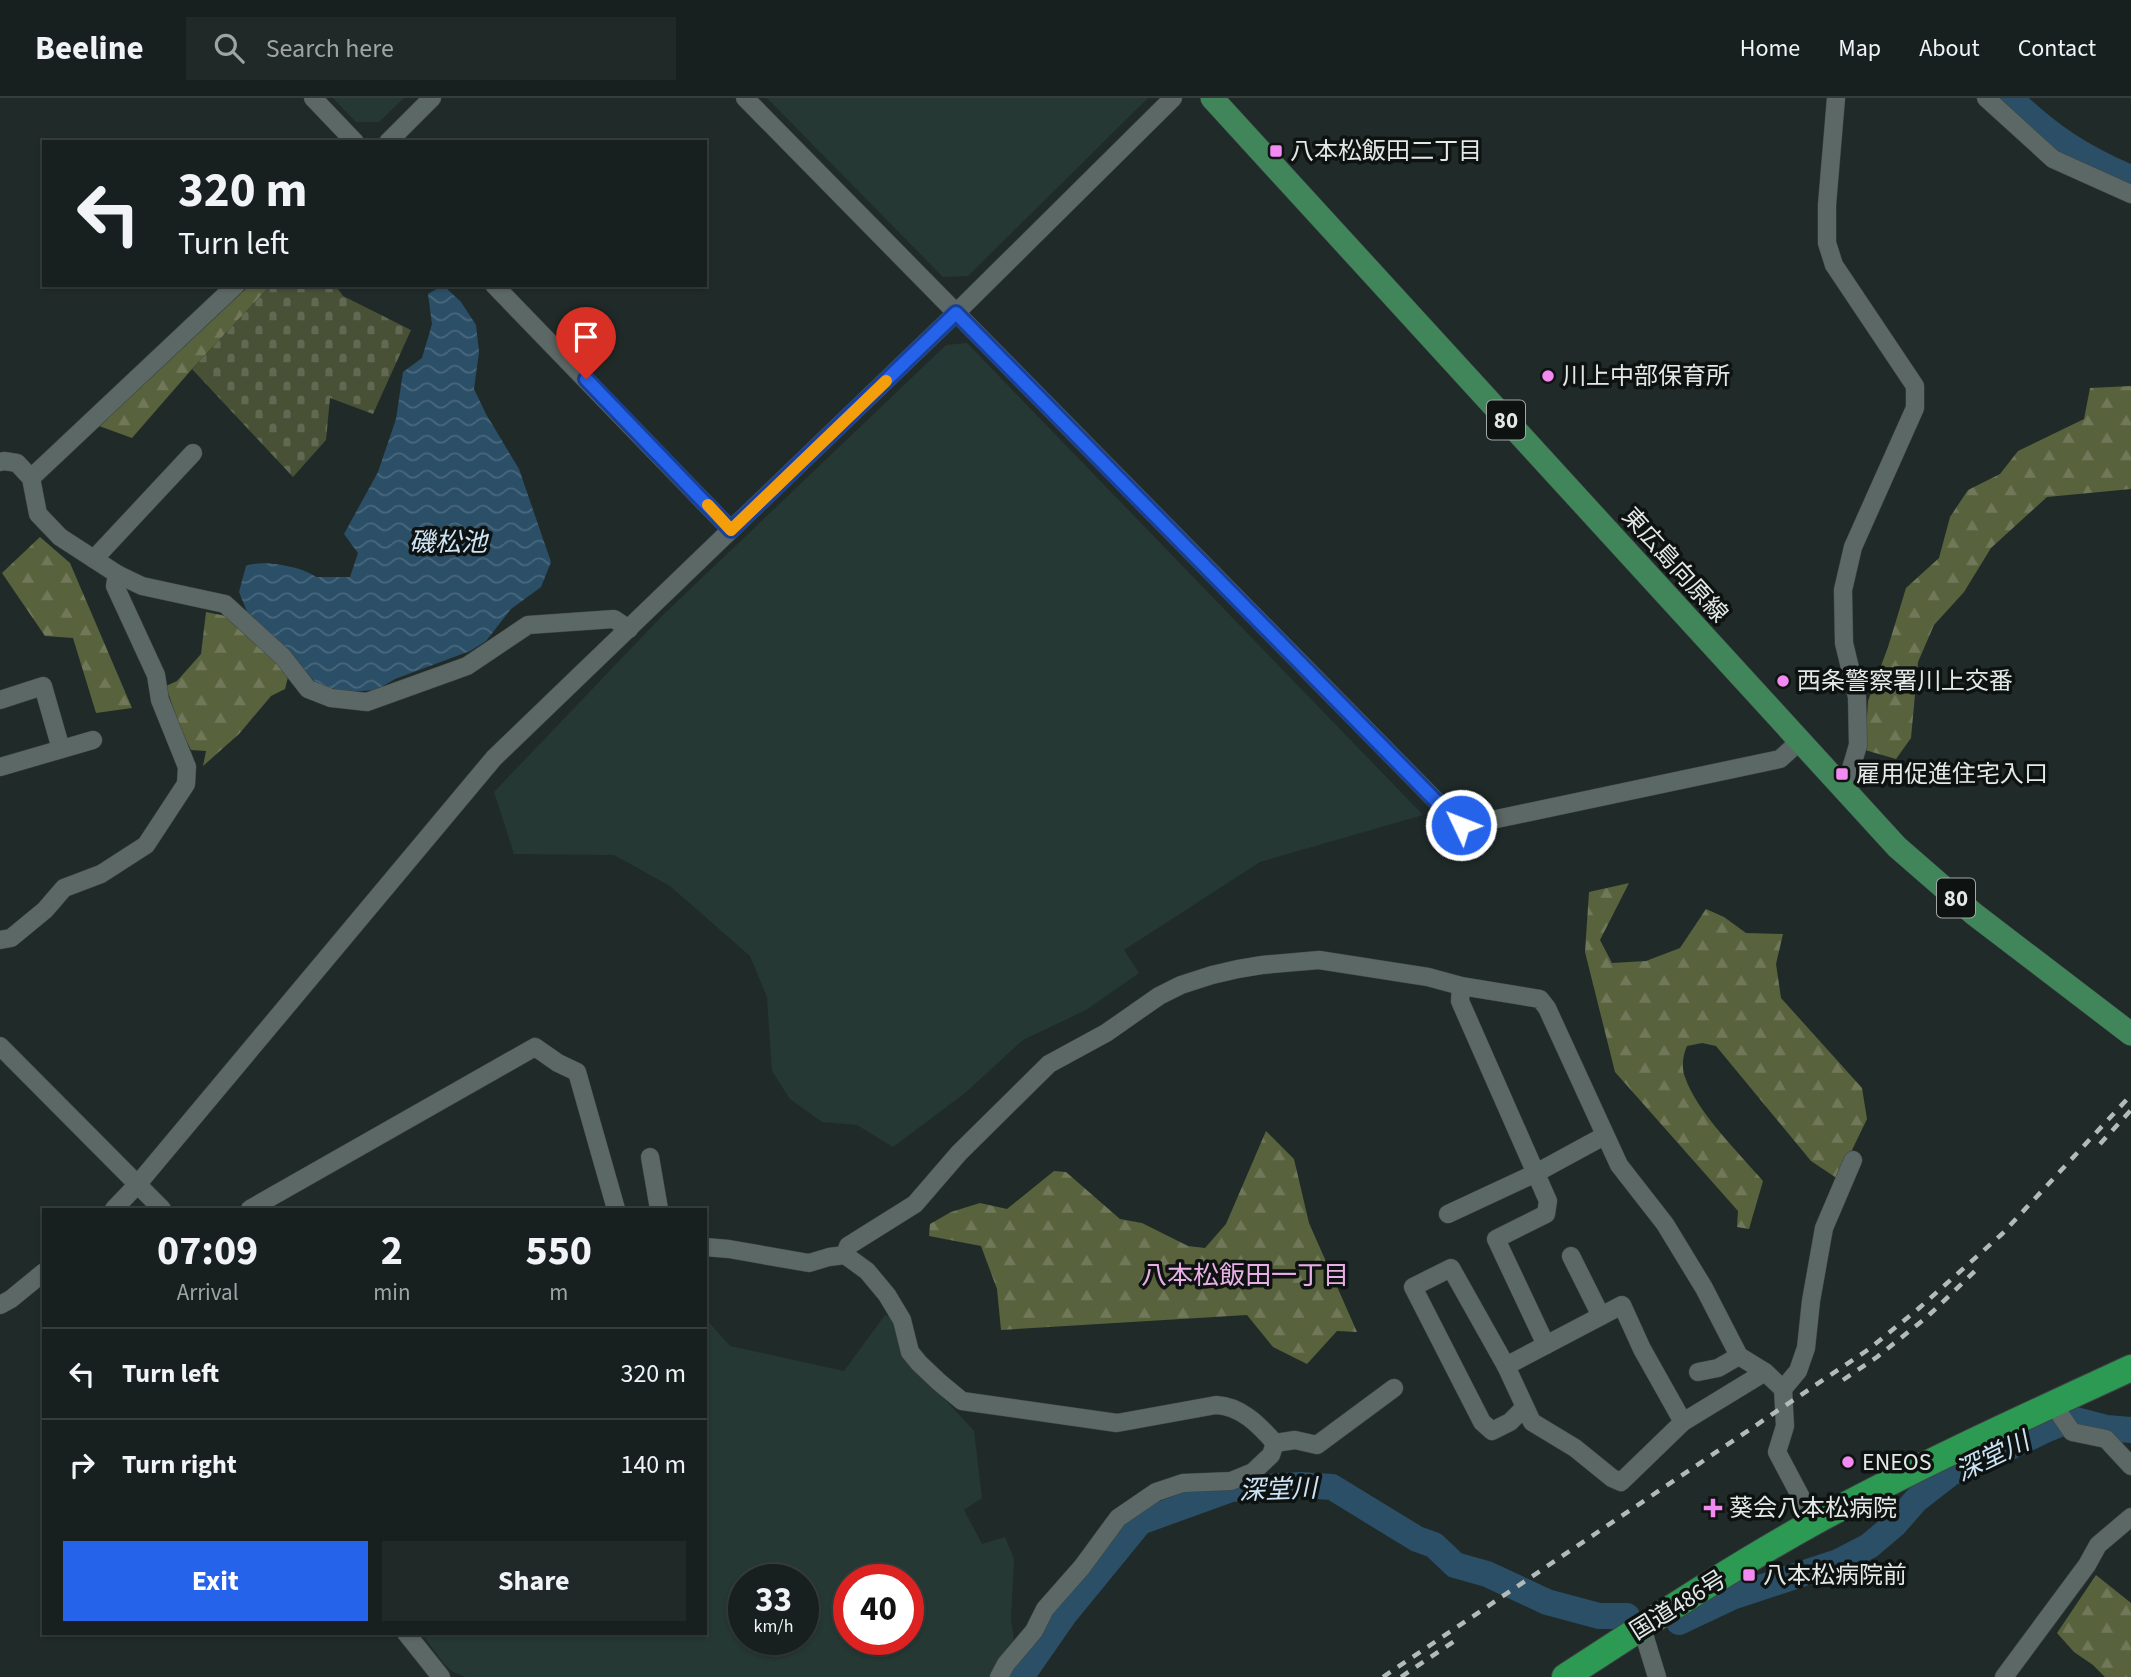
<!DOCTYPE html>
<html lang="en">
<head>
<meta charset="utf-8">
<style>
	:root { --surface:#18201f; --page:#212828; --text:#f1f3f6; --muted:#9fa3a4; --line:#363e3d; --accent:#2563eb }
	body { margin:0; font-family:"Source Sans 3","Noto Sans JP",sans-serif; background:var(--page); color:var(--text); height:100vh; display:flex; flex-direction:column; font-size:26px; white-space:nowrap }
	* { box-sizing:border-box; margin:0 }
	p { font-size:23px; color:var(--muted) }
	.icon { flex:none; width:38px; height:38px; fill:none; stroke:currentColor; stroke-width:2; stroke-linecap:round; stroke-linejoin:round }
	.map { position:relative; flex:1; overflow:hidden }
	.side { position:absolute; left:42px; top:1110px; width:665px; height:427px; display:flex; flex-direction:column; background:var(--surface); border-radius:0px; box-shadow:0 2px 5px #0004,0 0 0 2px var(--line) }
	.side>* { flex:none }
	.banner { position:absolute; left:42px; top:42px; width:665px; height:147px; border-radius:0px; box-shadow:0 2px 5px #0004,0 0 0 2px var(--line); background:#18201f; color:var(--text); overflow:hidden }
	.speed { position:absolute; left:728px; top:1466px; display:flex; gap:14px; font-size:35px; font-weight:700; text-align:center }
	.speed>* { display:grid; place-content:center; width:91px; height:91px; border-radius:50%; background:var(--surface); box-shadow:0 2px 5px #0004,0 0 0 2px var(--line); line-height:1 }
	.speed small { font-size:18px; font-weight:400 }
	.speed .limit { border:10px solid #d22; background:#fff; color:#111 }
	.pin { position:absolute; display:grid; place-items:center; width:60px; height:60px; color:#fff; margin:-72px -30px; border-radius:50% 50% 50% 0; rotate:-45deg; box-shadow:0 0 7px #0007 }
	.pin .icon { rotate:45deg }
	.me { position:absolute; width:77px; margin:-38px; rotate:313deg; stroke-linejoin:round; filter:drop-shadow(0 0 5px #0008) }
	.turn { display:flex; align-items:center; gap:24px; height:147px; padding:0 21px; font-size:32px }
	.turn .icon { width:91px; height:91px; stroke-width:2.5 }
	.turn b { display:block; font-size:49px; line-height:60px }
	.eta { display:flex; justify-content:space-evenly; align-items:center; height:119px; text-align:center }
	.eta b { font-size:42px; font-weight:700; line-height:49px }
	.action { display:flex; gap:14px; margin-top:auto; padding:14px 21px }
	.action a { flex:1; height:80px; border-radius:0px; background:var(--accent); color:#fff; font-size:28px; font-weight:700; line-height:80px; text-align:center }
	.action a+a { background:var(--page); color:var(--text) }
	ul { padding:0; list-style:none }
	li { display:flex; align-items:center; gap:21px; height:91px; padding:0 21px; border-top:2px solid var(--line) }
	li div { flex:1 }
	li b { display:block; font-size:26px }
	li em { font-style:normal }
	header { display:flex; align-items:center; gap:42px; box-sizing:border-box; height:98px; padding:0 35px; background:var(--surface); border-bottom:2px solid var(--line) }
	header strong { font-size:33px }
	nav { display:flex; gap:38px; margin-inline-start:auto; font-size:24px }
	.search { width:490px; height:63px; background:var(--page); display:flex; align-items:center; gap:18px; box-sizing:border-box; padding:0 24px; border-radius:0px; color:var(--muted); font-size:26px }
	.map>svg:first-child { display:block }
	.built { fill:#253834; fill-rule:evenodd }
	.forest { fill:url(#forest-firs) }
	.cemetery { fill:url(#cemetery-stones) }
	.water { fill:url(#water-waves) }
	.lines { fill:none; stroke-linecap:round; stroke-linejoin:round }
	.river { stroke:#2b4f67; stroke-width:26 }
	.minor-casing { stroke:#3d4644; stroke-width:19 }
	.major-casing { stroke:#3d4644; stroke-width:24 }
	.highway-casing { stroke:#3d4644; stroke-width:28 }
	.minor { stroke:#5c6865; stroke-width:18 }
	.major { stroke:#40865a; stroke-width:23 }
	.highway { stroke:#2d9a53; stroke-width:26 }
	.rail { stroke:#b3bbb9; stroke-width:4.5; stroke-dasharray:9 9; stroke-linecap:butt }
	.route-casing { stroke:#184099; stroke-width:18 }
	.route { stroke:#2563eb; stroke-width:12 }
	.slow { stroke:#f59e0b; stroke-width:12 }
	.poi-dot { fill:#f38af1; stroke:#0e1211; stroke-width:2.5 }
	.labels { text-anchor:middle; stroke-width:7; stroke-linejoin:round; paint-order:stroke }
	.shield { fill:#0e1211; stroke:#a2a8a7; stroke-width:2 }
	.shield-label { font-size:23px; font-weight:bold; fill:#e2e9e7 }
	.poi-label { font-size:24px; fill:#e2e9e7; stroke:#0e1211; text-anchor:start }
	.street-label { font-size:24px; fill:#e2e9e7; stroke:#0e1211 }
	.water-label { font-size:26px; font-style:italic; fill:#cce4f6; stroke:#0e1211 }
	.neighbourhood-label { font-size:26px; fill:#e8aee6; stroke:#0e1211 }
</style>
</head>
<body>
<header>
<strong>Beeline</strong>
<div class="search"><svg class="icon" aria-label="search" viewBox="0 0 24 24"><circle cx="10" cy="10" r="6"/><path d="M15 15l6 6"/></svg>Search here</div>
<nav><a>Home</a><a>Map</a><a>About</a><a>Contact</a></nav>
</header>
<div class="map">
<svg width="2131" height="1579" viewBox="0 0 2131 1579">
	<defs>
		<pattern id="forest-firs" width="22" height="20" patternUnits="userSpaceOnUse" patternTransform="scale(1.75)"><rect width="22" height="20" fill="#58623d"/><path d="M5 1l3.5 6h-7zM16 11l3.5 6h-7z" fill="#707859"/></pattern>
		<pattern id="cemetery-stones" width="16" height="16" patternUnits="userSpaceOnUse" patternTransform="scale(1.75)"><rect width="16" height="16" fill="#485036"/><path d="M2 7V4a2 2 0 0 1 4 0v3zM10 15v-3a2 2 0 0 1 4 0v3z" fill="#626953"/></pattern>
		<pattern id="water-waves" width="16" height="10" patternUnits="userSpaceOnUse" patternTransform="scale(1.75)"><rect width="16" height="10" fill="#2b4f67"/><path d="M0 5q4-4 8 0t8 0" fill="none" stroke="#49687d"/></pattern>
	</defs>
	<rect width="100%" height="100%" fill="#202b29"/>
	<g class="built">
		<path d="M333,0h71l-25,24h-23z"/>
		<path d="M767,0h381l-180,178 -25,1z"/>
		<path d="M967,245l456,472 -163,47 -136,88 15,23 -53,37 -63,30 -58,53 -72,54 -36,-22 -35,-3 -32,-23 -18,-28 -5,-74 -17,-41 -80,-70 -56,-31 -100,-1 -20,-62 169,-177 283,-270z"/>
		<path d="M885,1217l11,4 11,39 67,73 8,67 -18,12 18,34 23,-7 9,22 -3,60 3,22 -23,36h-525l-13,-5 -8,-7 -24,-32h284v-315l25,28 114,25zM744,1482h59v60h-59zM849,1482h59v60h-59z"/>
	</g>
	<g class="forest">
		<path d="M250,187h21l-79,84 -60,69 -33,-12z"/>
		<path d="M2131,288v103l-84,8 -56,51 -27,44 -30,33 -16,37 -7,76 -15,21 -31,-9 3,-49 20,-54 18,-59 33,-30 11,-41 18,-27 32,-16 18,-23 66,-32 6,-31z"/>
		<path d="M40,439l30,26 62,145 -36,5 -23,-75 -28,-2 -43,-63z"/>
		<path d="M206,514l20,4 46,38 16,23 -3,12 -14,7 -32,38 -36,32 3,-15 -15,-1 -12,-24 -13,-40 11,-5 24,-27z"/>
		<path d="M1629,785l-29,57 12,23 34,-2 34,-13 26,-39 18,8 22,16 37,1 -7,30 5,34 81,90 5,31 -29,60 -27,-18 -95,-115 -14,-3 -15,3c-4,9 -6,21 -2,31 11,34 54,76 78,104l-14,48 -12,-2 1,-16 -123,-139 -30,-120 4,-60z"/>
		<path d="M1266,1033l28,28 15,64 48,109 -20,-1 -30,33 -34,-17 -26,-32 -246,15 -4,-41 -16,-43 -52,-10 1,-12 21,-12 29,-9 27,6 47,-38 12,1 54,47 22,4 46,23 17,2 21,-24z"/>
		<path d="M2096,1477l35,28v74h-26l-12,-12 -19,-13 -17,-19z"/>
	</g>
	<path class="cemetery" d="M271,187h64l8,11 68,34 -38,84 -43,-16 -4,42 -33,37 -101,-108z"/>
	<path class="water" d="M443,187l18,17 15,23 3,27 -5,37 12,25 33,55 32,93 -10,25 -30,22 -25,32 -16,10 -75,28 -19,11 -29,2 -29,-7 -40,-43 -30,-28 -9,-22 7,-26c16,-7 57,1 70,11h34l8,-24 -14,-19 34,-62 18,-53 7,-47 19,-14 10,-34 -4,-30z"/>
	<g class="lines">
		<g class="river">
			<path d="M2010,0c38,37 72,60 121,80"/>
			<path d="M1679,1524l53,-25 106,-35 31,-16 26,-22 21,-24 36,-28 16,-5 77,-37 27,-11 35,9 24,2"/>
			<path d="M1021,1579l43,-62 76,-93 91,-33 70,-4 31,2 85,52 17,6 21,20 32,9 60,28 52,14h28"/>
		</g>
		<defs>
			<g id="minor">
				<path d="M313,0l42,44"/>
				<path d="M745,0l707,719 9,8 12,-1 307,-65 20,-18"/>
				<path d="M1836,0l-9,107v38l7,22 81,121v22l-62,139 -10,43 1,53 13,54 1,48 -13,44"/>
				<path d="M1986,0l67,61 78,35"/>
				<path d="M388,44l44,-44"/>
				<path d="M494,187l237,245"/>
				<path d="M0,364l4,-1 13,2 14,15 7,36 22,23 57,37 25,12 83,18 58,53 25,32 23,9 36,4 100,-36 61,-41 86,-6 15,10"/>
				<path d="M31,380l205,-193"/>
				<path d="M94,461l99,-106"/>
				<path d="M0,602l43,-14 18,63"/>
				<path d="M0,669l93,-27"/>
				<path d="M0,842l11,-2 34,-28 19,-22 37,-14 45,-29 40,-61 1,-17 -27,-67 -4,-25 -41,-89 2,-12"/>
				<path d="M1461,888l-1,15 88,200 -2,13 -50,25 50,106"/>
				<path d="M0,948l162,163"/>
				<path d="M650,1059l9,52"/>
				<path d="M114,1111l23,-24 357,-427 462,-445 217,-215"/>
				<path d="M250,1111l285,-162 23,16 19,9 39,137"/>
				<path d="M1448,1116l88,-41 68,-37"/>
				<path d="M705,1149l24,2 80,14 20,-6 16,-2 22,16 20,24 15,25 8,32 9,11 20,19 23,19 155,22 99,-18c25,1 43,20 59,38"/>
				<path d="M845,1157l3,-9 67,-42 44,-51 90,-89 57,-31 53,-37 22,-11 31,-10 26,-6 24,-4 57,-5 109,17 33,9 79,13 7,9 72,157 46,59 39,64 35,68 26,16 18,17 2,37 -8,26 37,70"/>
				<path d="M1571,1158l30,60"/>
				<path d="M0,1207l11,-6 33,-27"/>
				<path d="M1506,1268l116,-61 20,44 41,73"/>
				<path d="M1698,1274l20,-4 21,-12"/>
				<path d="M1783,1291l15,-18 8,-23 5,-47 13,-73 29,-68"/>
				<path d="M2053,1306l19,28 34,7 25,27"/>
				<path d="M1525,1309l-15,15 -18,9 -10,-9 -69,-135 38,-19 55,98 26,56 43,26 37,30 9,4 62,-60 82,-50"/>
				<path d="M1275,1345l20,-3 22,5 77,-57"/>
				<path d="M1642,1530l15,49"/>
				<path d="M406,1535l35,44"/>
				<path d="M999,1579l7,-13 28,-33 11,-22 37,-42 36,-49 38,-26 27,-9 48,-2 22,-9 18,-17 4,-12"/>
				<path d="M2004,1579l83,-112 11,-20 33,-28"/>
			</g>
			<path id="major" d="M1212,0l685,749 77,67 157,120"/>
			<path id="highway" d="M1565,1579c82,-53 164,-108 249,-155 103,-56 211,-105 317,-154"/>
		</defs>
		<use href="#minor" class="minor-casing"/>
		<use href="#major" class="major-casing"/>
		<use href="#highway" class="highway-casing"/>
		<use href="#minor" class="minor"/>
		<use href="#major" class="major"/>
		<use href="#highway" class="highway"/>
		<g class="rail">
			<path d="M2100,1046l31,-34"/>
			<path d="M1843,1282l34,-23 50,-40 48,-46"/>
			<path d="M1383,1579l486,-328 49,-40 84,-75 129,-139"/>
			<path d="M1401,1579l55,-37"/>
		</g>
	</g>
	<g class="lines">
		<defs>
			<path id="route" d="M586,281l145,151 225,-217 477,485 28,27"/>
		</defs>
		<use href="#route" class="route-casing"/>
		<use href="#route" class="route"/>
		<path class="slow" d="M708,407l23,25 155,-149"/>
	</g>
	<g class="poi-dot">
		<rect x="1269" y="46" width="14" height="14" rx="3.5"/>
		<circle cx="1548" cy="278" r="7"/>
		<circle cx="1783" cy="583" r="7"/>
		<rect x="1835" y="669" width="14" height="14" rx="3.5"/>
		<circle cx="1848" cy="1364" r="7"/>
		<path d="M1709.5 1399.5h7v7h7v7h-7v7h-7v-7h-7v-7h7z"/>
		<rect x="1742" y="1470" width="14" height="14" rx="3.5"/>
	</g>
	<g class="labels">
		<g class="shield">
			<rect x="1487" y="302.5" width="38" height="39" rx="5"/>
			<rect x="1937" y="780.5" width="38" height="39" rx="5"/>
		</g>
		<g class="shield-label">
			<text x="1506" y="330">80</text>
			<text x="1956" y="808">80</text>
		</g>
		<g class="poi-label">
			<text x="1290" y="61">八本松飯田二丁目</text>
			<text x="1562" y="286">川上中部保育所</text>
			<text x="1797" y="591">西条警察署川上交番</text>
			<text x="1856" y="684">雇用促進住宅入口</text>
			<text x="1862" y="1372">ENEOS</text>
			<text x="1729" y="1418">葵会八本松病院</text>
			<text x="1763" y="1485">八本松病院前</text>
		</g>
		<g class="street-label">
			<text transform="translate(1675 467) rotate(48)" y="8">東広島向原線</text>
			<text transform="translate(1678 1507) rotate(-32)" y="8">国道486号</text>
		</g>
		<g class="water-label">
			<text x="448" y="453">磯松池</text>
			<text transform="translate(1992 1358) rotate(-26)" y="9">深堂川</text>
			<text transform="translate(1278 1391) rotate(-2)" y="9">深堂川</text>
		</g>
		<g class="neighbourhood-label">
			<text x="1245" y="1186">八本松飯田一丁目</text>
		</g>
	</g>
</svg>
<div class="speed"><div>33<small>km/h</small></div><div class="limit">40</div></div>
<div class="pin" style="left:586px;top:281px;background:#d93025"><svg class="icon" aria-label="arrive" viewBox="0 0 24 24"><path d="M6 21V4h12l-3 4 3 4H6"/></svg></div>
<svg class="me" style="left:1461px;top:727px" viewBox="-20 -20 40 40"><circle r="17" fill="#2563eb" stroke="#fff" stroke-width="3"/><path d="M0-11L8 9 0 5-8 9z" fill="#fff"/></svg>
<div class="banner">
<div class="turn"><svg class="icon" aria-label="left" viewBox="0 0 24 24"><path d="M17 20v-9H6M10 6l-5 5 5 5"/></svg><div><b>320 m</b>Turn left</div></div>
</div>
<section class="side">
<div class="eta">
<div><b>07:09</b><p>Arrival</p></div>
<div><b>2</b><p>min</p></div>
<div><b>550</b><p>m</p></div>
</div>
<ul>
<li><svg class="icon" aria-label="left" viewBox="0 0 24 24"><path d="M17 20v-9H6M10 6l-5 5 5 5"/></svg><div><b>Turn left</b></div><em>320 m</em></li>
<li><svg class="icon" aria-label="right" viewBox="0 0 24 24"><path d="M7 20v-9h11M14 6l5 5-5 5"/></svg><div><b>Turn right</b></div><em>140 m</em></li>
</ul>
<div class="action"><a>Exit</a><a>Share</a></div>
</section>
</div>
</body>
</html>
